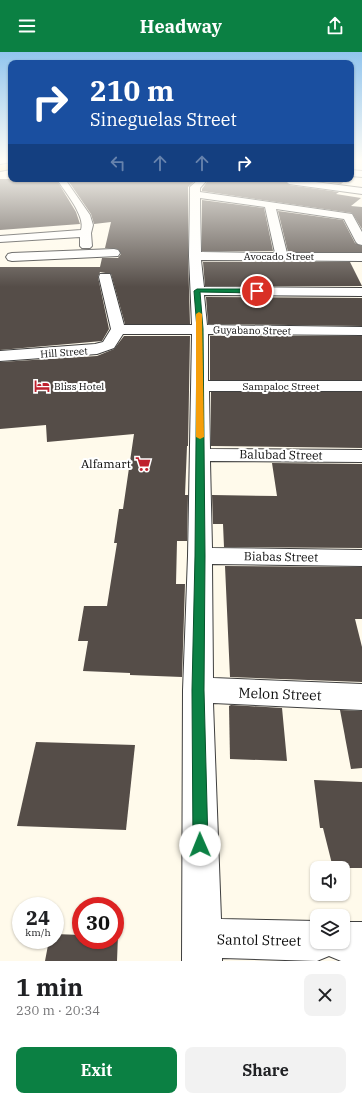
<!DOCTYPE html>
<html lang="en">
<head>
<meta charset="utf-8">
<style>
	:root { --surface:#fff; --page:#f2f2f2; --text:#202124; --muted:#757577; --accent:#0b8043 }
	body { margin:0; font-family:"IBM Plex Serif",serif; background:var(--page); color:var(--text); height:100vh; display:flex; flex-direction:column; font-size:15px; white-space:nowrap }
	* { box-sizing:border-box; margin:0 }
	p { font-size:13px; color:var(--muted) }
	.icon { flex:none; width:22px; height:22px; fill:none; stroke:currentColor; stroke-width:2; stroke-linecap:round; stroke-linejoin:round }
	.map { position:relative; height:909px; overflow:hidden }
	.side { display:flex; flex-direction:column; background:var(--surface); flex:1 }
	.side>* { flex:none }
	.banner { position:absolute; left:8px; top:8px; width:346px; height:122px; border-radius:8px; box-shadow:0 1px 3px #0004; background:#1a4fa0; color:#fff; overflow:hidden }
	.tools { position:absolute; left:310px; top:809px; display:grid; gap:8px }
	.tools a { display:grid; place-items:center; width:40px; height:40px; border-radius:8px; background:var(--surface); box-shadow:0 1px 3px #0004; font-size:20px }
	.speed { position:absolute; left:12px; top:845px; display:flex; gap:8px; font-size:20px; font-weight:700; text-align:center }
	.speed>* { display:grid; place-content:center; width:52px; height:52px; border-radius:50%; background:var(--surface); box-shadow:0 1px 3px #0004; line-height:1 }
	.speed small { font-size:10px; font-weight:400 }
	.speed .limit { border:6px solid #d22; background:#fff; color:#111 }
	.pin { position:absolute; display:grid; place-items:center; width:34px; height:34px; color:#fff; margin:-17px; border:2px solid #fff; border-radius:50%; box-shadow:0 1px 4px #0007 }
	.me { position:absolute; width:44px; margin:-22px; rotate:359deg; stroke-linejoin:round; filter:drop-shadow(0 0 3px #0008) }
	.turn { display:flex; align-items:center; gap:14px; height:84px; padding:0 16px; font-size:18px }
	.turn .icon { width:52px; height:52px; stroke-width:2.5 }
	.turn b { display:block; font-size:28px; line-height:34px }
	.lanes { display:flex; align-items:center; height:38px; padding:0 16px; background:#0003; justify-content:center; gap:20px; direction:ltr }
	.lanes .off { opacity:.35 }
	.round { display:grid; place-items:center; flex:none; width:42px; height:42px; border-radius:8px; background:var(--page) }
	.overview { display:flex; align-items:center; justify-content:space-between; height:68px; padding:0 16px }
	h1 { font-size:24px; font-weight:700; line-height:30px }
	.button { display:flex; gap:8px; margin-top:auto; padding:8px 16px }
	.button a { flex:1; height:46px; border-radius:8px; background:var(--accent); color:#fff; font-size:16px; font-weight:700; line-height:46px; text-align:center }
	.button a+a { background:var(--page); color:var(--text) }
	header { display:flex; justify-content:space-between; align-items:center; height:52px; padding:0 16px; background:var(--accent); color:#fff; font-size:18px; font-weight:700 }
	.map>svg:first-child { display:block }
	.building { fill:#554d48 }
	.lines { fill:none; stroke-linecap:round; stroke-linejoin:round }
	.minor-casing { stroke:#3f3f3f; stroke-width:2 }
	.major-casing { stroke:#1d1d1d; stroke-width:2 }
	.minor { fill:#fff; fill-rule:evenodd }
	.major { fill:#fcd05e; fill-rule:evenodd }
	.route { fill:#0b8043; stroke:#07532c }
	.slow { fill:#f59e0b }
	.labels { text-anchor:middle; stroke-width:4; stroke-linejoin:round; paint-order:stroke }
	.far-street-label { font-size:10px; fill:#0c0c0c; stroke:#fff }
	.far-poi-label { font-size:10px; fill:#0c0c0c; stroke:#fff; text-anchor:start }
	.street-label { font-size:12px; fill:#0c0c0c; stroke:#fff }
	.poi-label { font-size:12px; fill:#0c0c0c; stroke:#fff; text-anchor:end }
	.near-street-label { font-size:14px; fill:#0c0c0c; stroke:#fff }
</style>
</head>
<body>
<header><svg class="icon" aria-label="menu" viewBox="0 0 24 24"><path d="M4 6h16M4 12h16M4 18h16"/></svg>Headway<svg class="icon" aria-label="share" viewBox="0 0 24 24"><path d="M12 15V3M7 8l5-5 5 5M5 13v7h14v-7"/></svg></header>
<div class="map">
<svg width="362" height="909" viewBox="0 0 362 909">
	<rect width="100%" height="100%" fill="#fffaeb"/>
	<g class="building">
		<path d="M0,127h56l20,33 4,12 -80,6z"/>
		<path d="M67,127h82l17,2v-2h31l-9,8v69l2,68h-65l-14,-50 -11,-2 -2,5 11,52 -7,12 -102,9v-83h100l2,-9h16l3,-4 -3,-5 -13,-1 6,-26 -17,2 -3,-10z"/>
		<path d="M209,127h80l-3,3 3,3 50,7 -3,2 25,4 -10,8 11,1v22l-10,-16 -150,-22v-2z"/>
		<path d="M304,127h43l-6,5z"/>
		<path d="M202,148l62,8 9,43h-71z"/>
		<path d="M278,159l65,9 12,23 7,3v6h-74z"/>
		<path d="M203,210h147l12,24h-157z"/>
		<path d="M206,245l156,1v28l-154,-2z"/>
		<path d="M124,284h66l-2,110h-1l-2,49h3l-1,46h-10l-1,43h9l-3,93 -52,-2v-2l-47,-2 5,-30h-10l6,-35h23l10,-63h-3l5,-34h4l11,-75 -87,8 -1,-17 -46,4v-67l97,-6 17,-7z"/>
		<rect x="210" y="284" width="152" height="44"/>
		<path d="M211,340h151v56l-151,-2z"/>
		<path d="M272,411l90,1v84l-138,-1 -1,-23h-10l-1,-29 65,1z"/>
		<path d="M225,514l137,1v52h-7l7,28v35l-132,-5z"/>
		<path d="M231,653l51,3 5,53 -57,-2 -1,-53z"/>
		<path d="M340,658l22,1v57l-11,1z"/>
		<path d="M36,690l99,3 -9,85 -109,-4z"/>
		<path d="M314,728l48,2v86h-29l-10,-40h-3z"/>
		<path d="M55,882l26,1v5h34v-5h3l-1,26h-72l4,-21h6z"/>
	</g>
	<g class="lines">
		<defs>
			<g id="minor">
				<path d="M351,118l11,1v6l-11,-1z"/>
				<path d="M57,127h8l25,36 3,10 -2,8 1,13 -2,2h-8l-2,-2v-9l-80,5v-6l81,-6c5,-14 -17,-39 -24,-51z"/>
				<path d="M199,127h9l-8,9v4l152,22 10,18v13l-4,-1 -2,-2 -12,-23 -68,-10 11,44h75v8l-161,-1 3,27 158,1v8l-158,-1 3,30 155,2v8l-154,-1v47h154v10h-153l1,58 152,1v12l-152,-1 2,87 150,2v16l-150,-2 1,114 149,6v26l-149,-7 8,216 96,2v21h26v-20h19v39h-21l-12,-5 -12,5 -95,-3v3h-40l1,-271 5,-134 4,-222h-69l-9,14 -17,6 -97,7v-10l95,-7 8,-2 8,-13 -12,-52 1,-3h10l1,3 13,48h68l-3,-69 1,-69zM200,146l65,9 10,46 -74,-1z"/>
				<path d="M292,127l70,9v6l-73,-10 -2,-2z"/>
				<path d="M114,197l4,1 2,3 -2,3 -106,5 -4,-1 -2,-3 2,-3 4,-1z"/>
			</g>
			<path id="major" d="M11,111v6l-11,2v-6z"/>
		</defs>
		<use href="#minor" class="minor-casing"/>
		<use href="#major" class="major-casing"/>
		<use href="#minor" class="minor"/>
		<use href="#major" class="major"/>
	</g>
	<linearGradient id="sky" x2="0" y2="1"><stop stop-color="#91c5ee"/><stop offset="0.46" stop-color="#fffdf6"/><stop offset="1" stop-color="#fffdf6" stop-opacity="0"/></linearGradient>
	<rect width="362" height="235" fill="url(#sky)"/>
	<path class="route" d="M197,237h60l3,2 -3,2 -57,-1 3,37 2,227 -1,134 4,155 -3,5 -5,3 -5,-3 -2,-5 -1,-155 3,-134 2,-227 -3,-38z"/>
	<path class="slow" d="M199,260l3,2 2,123 -4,2 -4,-2v-123z"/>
	<defs>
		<symbol id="hotel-bare" viewBox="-9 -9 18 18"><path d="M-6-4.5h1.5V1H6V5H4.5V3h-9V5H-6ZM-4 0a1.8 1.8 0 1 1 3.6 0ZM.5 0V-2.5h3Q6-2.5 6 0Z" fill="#bf212e" stroke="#fff" stroke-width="2.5" paint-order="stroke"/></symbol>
		<symbol id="supermarket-bare" viewBox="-9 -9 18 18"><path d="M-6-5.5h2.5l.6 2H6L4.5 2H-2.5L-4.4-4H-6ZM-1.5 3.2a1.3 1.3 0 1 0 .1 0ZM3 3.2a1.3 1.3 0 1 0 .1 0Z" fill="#bf212e" stroke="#fff" stroke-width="2.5" paint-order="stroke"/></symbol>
	</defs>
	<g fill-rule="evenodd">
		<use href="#hotel-bare" x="31" y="323" width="22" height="22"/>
		<use href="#supermarket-bare" x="132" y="401" width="22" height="22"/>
	</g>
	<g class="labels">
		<g class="far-street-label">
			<text x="279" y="208">Avocado Street</text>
			<text transform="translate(252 278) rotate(1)" y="4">Guyabano Street</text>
			<text transform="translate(64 300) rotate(-4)" y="4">Hill Street</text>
			<text x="281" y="338">Sampaloc Street</text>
		</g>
		<g class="far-poi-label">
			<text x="54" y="338">Bliss Hotel</text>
		</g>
		<g class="street-label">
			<text transform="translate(281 403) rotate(1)" y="4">Balubad Street</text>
			<text transform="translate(281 505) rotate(1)" y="4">Biabas Street</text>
		</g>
		<g class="poi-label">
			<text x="131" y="416">Alfamart</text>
		</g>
		<g class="near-street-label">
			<text transform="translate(280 642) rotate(2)" y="5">Melon Street</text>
			<text transform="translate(259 888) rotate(1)" y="5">Santol Street</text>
		</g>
	</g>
</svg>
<div class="tools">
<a><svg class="icon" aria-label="sound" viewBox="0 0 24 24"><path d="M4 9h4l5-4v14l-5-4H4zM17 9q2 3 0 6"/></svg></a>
<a><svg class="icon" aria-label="layers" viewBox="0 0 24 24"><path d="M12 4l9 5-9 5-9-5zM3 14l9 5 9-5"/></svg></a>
</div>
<div class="speed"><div>24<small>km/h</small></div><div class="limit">30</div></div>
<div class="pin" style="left:257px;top:239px;background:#d93025"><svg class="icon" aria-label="arrive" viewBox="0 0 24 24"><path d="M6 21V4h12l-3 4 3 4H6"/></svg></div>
<svg class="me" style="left:200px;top:793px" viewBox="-20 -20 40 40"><circle r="19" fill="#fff"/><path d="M0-13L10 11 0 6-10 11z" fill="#0b8043"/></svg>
<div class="banner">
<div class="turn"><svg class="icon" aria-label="right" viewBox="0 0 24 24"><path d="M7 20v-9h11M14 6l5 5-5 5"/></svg><div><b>210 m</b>Sineguelas Street</div></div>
<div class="lanes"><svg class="icon off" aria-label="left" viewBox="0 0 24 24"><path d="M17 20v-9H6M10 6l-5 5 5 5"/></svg><svg class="icon off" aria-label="ahead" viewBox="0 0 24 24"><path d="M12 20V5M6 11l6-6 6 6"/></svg><svg class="icon off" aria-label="ahead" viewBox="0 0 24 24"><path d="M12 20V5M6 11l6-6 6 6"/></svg><svg class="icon" aria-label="right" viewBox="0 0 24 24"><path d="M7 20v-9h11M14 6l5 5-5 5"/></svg></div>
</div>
</div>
<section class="side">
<div class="overview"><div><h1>1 min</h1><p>230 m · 20:34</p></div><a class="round"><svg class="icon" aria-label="close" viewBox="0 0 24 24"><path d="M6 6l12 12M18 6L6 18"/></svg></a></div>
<div class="button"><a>Exit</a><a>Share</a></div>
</section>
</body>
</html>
